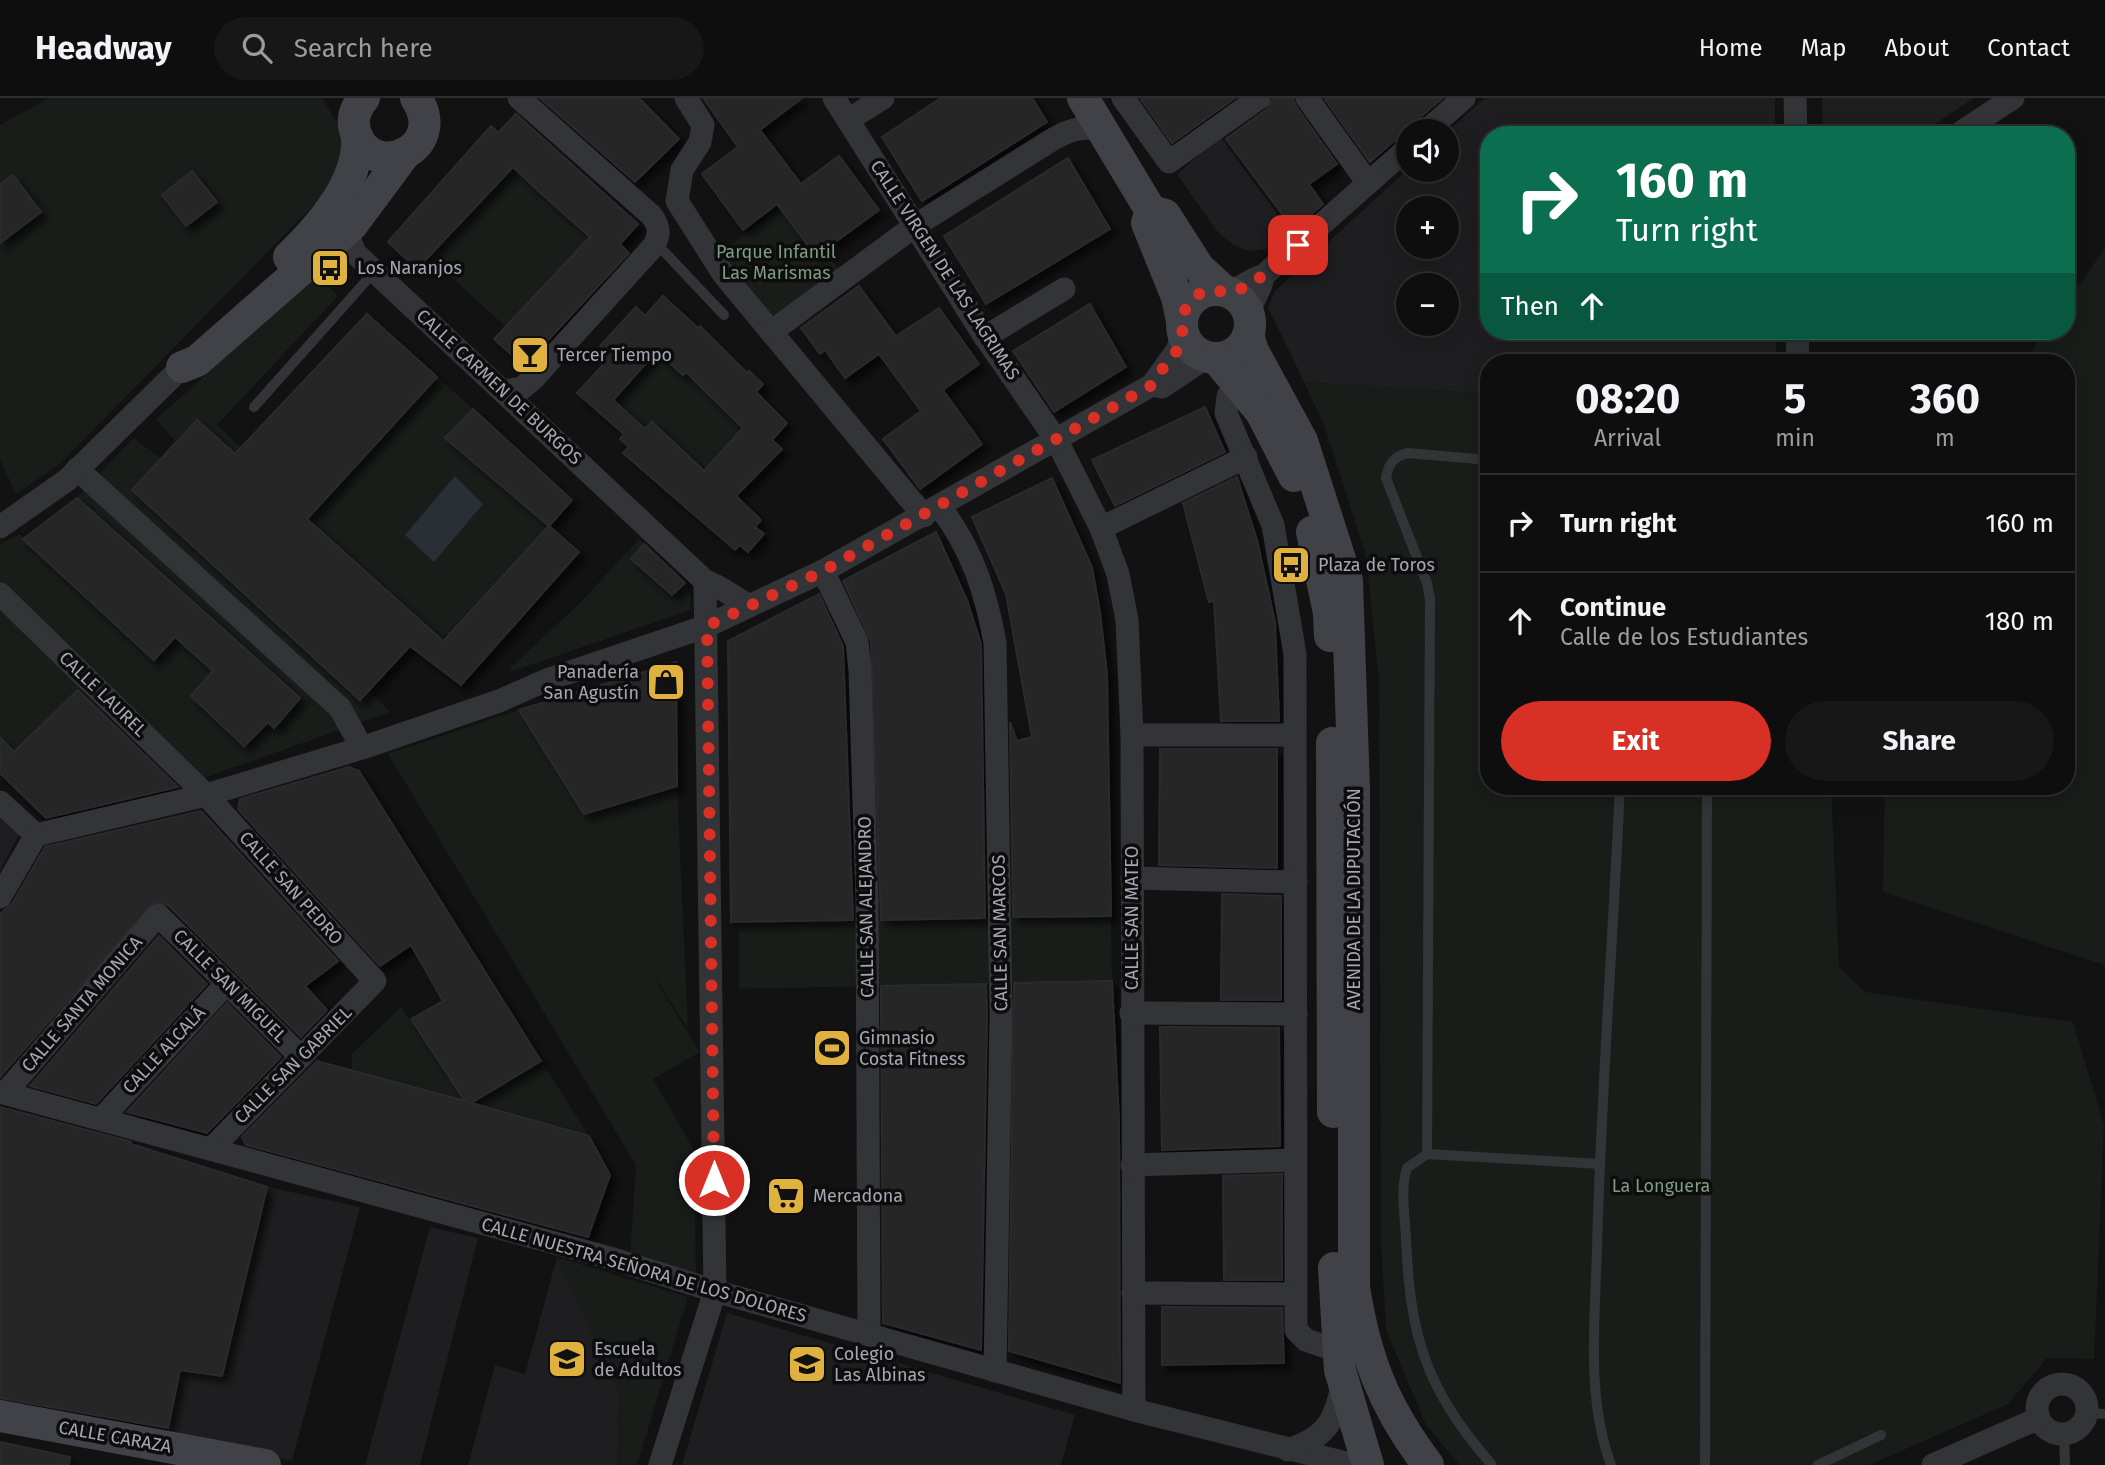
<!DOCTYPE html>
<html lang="en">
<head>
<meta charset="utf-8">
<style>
	:root { --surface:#0e0e0e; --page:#171717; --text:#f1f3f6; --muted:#9b9c9e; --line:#2e2e2e; --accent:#d93025 }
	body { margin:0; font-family:"Fira Sans",sans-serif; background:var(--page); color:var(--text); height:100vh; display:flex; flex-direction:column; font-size:26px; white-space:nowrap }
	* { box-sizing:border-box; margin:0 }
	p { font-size:23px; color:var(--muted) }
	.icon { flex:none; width:38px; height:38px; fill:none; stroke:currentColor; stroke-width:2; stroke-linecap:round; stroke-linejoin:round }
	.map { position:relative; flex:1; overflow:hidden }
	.details { position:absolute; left:1480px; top:256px; width:595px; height:441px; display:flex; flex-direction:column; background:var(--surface); border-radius:28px; box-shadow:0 4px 18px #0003,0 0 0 2px var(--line) }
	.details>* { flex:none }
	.hud { position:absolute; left:1480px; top:28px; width:595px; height:214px; border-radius:28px; box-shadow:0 4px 18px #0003,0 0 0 2px var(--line); background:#0b6e4f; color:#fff; overflow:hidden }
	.controls { position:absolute; left:1396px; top:21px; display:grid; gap:14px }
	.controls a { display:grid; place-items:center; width:63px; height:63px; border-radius:50%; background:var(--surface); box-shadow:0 4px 18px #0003,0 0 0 2px var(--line); font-size:35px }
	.pin { position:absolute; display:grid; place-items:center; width:60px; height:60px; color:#fff; margin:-30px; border-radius:14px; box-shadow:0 4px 10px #0006 }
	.me { position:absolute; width:77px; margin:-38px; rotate:0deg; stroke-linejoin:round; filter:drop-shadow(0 0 5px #0008) }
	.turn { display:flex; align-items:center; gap:24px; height:147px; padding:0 21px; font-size:32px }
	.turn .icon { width:91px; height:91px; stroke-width:2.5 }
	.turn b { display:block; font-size:49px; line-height:60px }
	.then { display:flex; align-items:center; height:66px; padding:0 21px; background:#0003; gap:14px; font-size:26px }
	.eta { display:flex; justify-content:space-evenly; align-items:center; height:119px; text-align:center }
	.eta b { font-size:42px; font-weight:700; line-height:49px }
	.action { display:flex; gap:14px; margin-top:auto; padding:14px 21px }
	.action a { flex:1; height:80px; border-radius:42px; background:var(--accent); color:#fff; font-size:28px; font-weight:700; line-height:80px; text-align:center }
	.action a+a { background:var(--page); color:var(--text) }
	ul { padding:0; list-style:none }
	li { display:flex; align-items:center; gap:21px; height:98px; padding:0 21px; border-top:2px solid var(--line) }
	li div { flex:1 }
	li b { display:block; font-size:26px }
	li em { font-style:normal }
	header { display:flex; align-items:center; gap:42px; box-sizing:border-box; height:98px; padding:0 35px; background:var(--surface); border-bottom:2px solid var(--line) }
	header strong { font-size:33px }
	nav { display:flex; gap:38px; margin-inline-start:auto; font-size:24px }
	.search { width:490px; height:63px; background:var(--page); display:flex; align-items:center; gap:18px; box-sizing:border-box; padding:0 24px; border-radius:38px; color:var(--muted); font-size:26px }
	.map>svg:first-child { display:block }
	.built { fill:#1e1e20; fill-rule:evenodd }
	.green { fill:#181d19 }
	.water { fill:#292f35 }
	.building { fill:#252527; stroke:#2c2c2f; stroke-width:2; fill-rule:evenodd; filter:url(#shadow) }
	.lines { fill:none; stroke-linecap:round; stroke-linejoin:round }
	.lane { stroke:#333438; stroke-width:10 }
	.street { stroke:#333438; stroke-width:23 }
	.secondary { stroke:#414247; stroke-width:32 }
	.route { stroke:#d93025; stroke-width:12; stroke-dasharray:0 21.6 }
	.labels { text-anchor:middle; stroke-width:7; stroke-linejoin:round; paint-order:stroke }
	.park-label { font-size:18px; fill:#7d9c81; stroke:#0d0d0e }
	.poi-label { font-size:18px; fill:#a5a8b2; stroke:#0d0d0e; text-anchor:start }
	.street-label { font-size:18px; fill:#a5a8b2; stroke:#0d0d0e }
</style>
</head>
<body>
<header>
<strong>Headway</strong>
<div class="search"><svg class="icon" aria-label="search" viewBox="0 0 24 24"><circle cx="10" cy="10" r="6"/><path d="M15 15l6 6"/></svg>Search here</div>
<nav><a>Home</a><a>Map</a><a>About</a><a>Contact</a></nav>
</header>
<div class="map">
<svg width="2105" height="1367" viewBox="0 0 2105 1367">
	<defs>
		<filter id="shadow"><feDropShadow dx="6" dy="6" stdDeviation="3.5" flood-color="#0009"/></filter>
	</defs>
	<rect width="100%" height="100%" fill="#121213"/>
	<g class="built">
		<path d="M1485,0h290v37h-286v196h287v31h-287v32l-185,-12 -36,-75 7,-16 134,-123 38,2v-38zM1409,110h38v39h-38zM1409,187h38v39h-38z"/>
		<path d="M1822,0h152l-55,37h-96z"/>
		<path d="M1221,39l71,97 -11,9 -15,6 -18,2 -15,-6 -16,-14 -40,-57z"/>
		<path d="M0,718l20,17 -20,38z"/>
		<path d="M264,1088l96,21 -68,254 -125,-28 13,-63 42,6z"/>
		<path d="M430,1129l48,11 -58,227h-55z"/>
		<path d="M557,1159l62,136 -1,72h-150l27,-100 30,9z"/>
		<path d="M727,1215l348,102 -14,50h-379z"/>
	</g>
	<g class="green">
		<path d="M49,0h273l22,36 -4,44 -280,286 -44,30 -16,-34v-335z"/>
		<path d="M510,56c26,30 49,61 84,78l-40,57 -8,-7 -20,22 11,11 -30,13 -81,-74 53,-67 9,7 15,-17z"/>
		<path d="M781,109l61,65 -65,56 -60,-73z"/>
		<path d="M2105,150v717l-222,-73 2,-106h182v-424h-44l23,-31h21v-29z"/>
		<path d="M318,178l20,20 -121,129 23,22 18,-17 69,67 110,-120 36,32 -27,29 103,88 -107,113 -245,-219 -22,21 -19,-22z"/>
		<path d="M653,242l14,21 16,14 3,-3 48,48 7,-8 7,13 -44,58 -41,-33 9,-10 -20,-18 -7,7 -57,-48 14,-16 14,12z"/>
		<path d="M1304,284l185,12v392h342l8,181 26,25 208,30 31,103 -10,234 -47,-1 -39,46 -139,61h-409l-34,-40 -40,-96 -5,-87 -2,-562 -13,-124 -42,-131z"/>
		<path d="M133,340l28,20 -28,32 227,209 9,-8 21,21 -209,74 -101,-98 -66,64 -14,-14v-194l20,-10 55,55 24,-22 22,21 -22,22 54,50 22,-23 38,34 -22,26 52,48 25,-23 7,6 25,-29 -223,-201z"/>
		<path d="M639,441l5,5 -12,15 40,36 13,-12 6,13 -1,14 -180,62 1,-5 70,-65z"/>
		<path d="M519,612l65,104 93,-28 11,243 -49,-76 61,99 -47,27 41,71 2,124 -66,-18 6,-91 -248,-411z"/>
		<path d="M1111,818l1,65 -373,8v-66z"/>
		<path d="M401,909l46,68 48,13 46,-27 48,75 -237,-65v-17z"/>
		<path d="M557,1159l131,40 -51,168h-19l1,-72z"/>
	</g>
	<path class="water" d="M455,378l28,28 -49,58 -29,-27z"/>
	<g class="building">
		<path d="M540,0h99l40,41 -44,43z"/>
		<path d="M703,0h99l-42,32 41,54 38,-28 40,54 -63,46 -39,-52 -34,26 -41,-56 36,-27z"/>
		<path d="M941,0h91l15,24 -125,79 -40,-64z"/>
		<path d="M1140,0h95l-63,45z"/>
		<path d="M1273,0h20l3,8 41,58 -28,20 14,20 -29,26 -68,-91 41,-30z"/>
		<path d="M1324,0h119l-26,22 -5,11 -12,5 -30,26z"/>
		<path d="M516,16l122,110 -18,20 9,9 -105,113 -30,-27 96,-102 -47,-42 -30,-28 -96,102 -29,-27 103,-116 7,7z"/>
		<path d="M1068,60l42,71 -124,75 -42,-68z"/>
		<path d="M192,73l25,31 -31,24 -24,-31z"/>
		<path d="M13,77l28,37 -41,31v-59z"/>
		<path d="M859,188l37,50 43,-28 40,56 -36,26 39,54 -62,45 -37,-50 38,-28 -42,-57 -34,24 -20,-28 -5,4 -19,-26z"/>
		<path d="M663,198l35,32 2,-2 47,47 2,-2 14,13 -7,8 31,31 -15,17 10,9 -46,47 25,24 -6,7 9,7 -16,18 -8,-7 -5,5 -112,-97 6,-6 -9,-8 4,-5 -47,-41 26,-28 -4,-3 8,-9 -7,-7 36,-39 9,9zM657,253l26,24 3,-3 57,56 -39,43 -52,-49 -7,7 -32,-29z"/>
		<path d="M1090,206l36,63 -72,45 -41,-61z"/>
		<path d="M367,216l70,63 -130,142 136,122 106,-115 30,26 -118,133 -51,-39 -50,54 -228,-210 65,-70 38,34z"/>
		<path d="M1205,309l20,45 -110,54 -23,-46z"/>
		<path d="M473,311l99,91 -23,26 -104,-88z"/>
		<path d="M1237,379l20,63 18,82 4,99h-58l-7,-120 -5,1 -26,-99z"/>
		<path d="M1052,380l40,89 8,45 7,62 4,242 -98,1 -3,-195 7,19 15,-4 -26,-143 -34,-77z"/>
		<path d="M77,400l223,200 -26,30 -6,-6 -24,24 -53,-50 22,-25 -38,-34 -21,23 -131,-121z"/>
		<path d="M936,434l31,68 14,44 4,274 -104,2 -10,-279 -28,-60z"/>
		<path d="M644,446l41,39 -13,12 -41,-36z"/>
		<path d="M819,496l24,52 10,274 -122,2 -3,-281z"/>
		<path d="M676,564l1,124 -93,28 -65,-104z"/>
		<path d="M78,592l100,97 -132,31 -46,-45v-35l14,14z"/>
		<path d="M1160,651h117v119l-118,-3z"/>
		<path d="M349,669l10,4 182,290 -70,42 118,33 21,39 -22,62 -342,-92 -4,-8 75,-76 148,40 -54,-82 32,-18 -32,-56 -31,21 -142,-157 2,-10z"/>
		<path d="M201,713l137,150 -33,25 22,24 -26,27 -133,-132 -14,-3 -154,175v-163l12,-10 33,-57z"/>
		<path d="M1222,796l59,2v104h-60z"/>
		<path d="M159,838l48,48 -111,120 -66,-18z"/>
		<path d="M1112,883l7,140 1,262 -111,-32 5,-368z"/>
		<path d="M986,886l1,31 -6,335 -98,-27 -2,-337z"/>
		<path d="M227,905l54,54 -74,76 -80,-21z"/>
		<path d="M1160,929l119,1 1,118 -118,4z"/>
		<path d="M0,1009l132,35 -4,1 139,44 -45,189 -42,-6 -12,58 -168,-30z"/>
		<path d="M1282,1076v106h-58l-1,-104z"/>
		<path d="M1162,1209l120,1 2,55 -122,2z"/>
		<path d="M0,1344l70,15 -1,8h-69z"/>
	</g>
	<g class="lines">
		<g class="lane">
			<path d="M656,145l68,72"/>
			<path d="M254,309l121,-136"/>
			<path d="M1427,1056l3,-555 -3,-16 -41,-105c2,-14 8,-22 22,-25l81,7"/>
			<path d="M2087,1315l18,1"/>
			<path d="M2064,1337l1,30"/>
			<path d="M1492,1367c-66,-76 -82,-127 -86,-227 -1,-22 -6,-49 1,-70l20,-14 173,10"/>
			<path d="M1611,1367c-25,-67 -16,-146 -14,-216 4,-155 16,-309 23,-463"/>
			<path d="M1705,1367l2,-679"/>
			<path d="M1818,1367l63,-30"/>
		</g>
		<g class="street">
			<path d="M686,0l17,27 -3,17 -18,28 -5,31 47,74 200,241"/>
			<path d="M834,0l151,239 72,104 44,87 17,46 9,46 5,115 2,675"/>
			<path d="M1123,0l46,64 90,-64"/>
			<path d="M1307,0l61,85"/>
			<path d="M1795,0l1,37"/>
			<path d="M848,22l35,-22"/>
			<path d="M1426,33l38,-33"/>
			<path d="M1957,37l56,-37"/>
			<path d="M346,118l3,22 6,15 350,328 10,710 -55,174"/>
			<path d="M1227,193c14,-1 22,-12 36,-15l146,-129"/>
			<path d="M1249,218c1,-15 13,-25 14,-40"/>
			<path d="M771,234l145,-107 139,-87c17,-9 28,-12 47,-8"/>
			<path d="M985,239l79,-48"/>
			<path d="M1797,264l1,-31"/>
			<path d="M1239,285l-11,13 -2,17 47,112 22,129 1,676 10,10 32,11"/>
			<path d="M1152,287l10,2 45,-30"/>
			<path d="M505,293l17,-3 11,-9 118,-130c10,-12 9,-23 0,-34l-132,-117"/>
			<path d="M77,371l263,239 22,40"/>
			<path d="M940,409c32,42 46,85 55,136l6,372 -6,356"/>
			<path d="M0,429l67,-47 115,-113"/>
			<path d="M1101,430l145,-71"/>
			<path d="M823,473l34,71 3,29 7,228 2,436"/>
			<path d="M705,483c17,5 28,17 44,24"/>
			<path d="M0,496l206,201 169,186 -164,168"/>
			<path d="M1132,637h163"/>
			<path d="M0,704l36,33"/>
			<path d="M36,737l170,-40 156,-47 137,-47 48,-21 160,-54 116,-55 329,-186 26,-36 4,-19"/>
			<path d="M1132,780l164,4"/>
			<path d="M0,799l36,-62"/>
			<path d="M1131,915l165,1"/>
			<path d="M0,994l610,166 105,33 419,119 220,55"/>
			<path d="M5,995l153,-178 143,142"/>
			<path d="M102,1020l125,-135"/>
			<path d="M1132,1067l164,-5"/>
			<path d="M1133,1195l162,1"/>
			<circle cx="2062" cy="1311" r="25"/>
			<path d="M1288,1352c40,-13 47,-30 55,-68"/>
			<path d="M1933,1367l106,-47"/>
		</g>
		<g class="secondary">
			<path d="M364,0c-9,10 -13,22 -8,36 16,48 94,15 60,-36"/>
			<path d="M1083,0l68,113 14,4 34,53 24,22"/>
			<path d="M1151,113l-4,12 30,74 5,24"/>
			<path d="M289,159c31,-30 71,-75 68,-120"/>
			<circle cx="1216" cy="226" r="34"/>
			<path d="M1248,237l5,16 49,90 45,140 7,209v497c11,71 30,120 74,178"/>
			<path d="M1216,260l45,54 33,64"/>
			<path d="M182,269l15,-6 155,-136 52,-70"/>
			<path d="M1312,434l17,81 1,23"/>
			<path d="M1332,645l1,369"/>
			<path d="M1334,1170l6,102 28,95"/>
			<path d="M0,1318l265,49"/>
		</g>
	</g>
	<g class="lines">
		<path class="route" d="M714,1082l-7,-554 116,-55 329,-186c6,-16 25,-27 29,-45 4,-17 -2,-32 15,-44 13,-10 28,-1 42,-6 22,-9 42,-29 60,-45"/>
	</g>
	<defs>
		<symbol id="bus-square" viewBox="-11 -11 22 22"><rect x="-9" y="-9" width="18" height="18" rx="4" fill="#dfb13e" stroke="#0d0d0e"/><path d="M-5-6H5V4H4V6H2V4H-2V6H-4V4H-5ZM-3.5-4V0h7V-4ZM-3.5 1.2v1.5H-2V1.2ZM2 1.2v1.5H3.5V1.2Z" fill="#111"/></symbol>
		<symbol id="bar-square" viewBox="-11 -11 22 22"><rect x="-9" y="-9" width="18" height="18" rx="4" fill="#dfb13e" stroke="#0d0d0e"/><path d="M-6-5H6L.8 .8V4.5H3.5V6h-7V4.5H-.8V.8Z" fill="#111"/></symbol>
		<symbol id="shop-square" viewBox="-11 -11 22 22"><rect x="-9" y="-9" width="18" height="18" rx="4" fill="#dfb13e" stroke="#0d0d0e"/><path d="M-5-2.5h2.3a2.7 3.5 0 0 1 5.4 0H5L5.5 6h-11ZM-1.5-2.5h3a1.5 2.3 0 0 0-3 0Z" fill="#111"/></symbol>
		<symbol id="stadium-square" viewBox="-11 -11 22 22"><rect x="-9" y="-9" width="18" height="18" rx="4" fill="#dfb13e" stroke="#0d0d0e"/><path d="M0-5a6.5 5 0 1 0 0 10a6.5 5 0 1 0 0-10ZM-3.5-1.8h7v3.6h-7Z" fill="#111"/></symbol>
		<symbol id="supermarket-square" viewBox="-11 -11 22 22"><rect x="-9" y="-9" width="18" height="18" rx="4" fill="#dfb13e" stroke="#0d0d0e"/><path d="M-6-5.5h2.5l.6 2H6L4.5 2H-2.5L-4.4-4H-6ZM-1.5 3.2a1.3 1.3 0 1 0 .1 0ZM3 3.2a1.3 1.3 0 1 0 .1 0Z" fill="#111"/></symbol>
		<symbol id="school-square" viewBox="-11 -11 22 22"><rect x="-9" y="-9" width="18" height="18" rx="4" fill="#dfb13e" stroke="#0d0d0e"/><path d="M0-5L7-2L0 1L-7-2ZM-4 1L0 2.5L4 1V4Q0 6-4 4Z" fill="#111"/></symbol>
	</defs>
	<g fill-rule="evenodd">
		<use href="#bus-square" x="308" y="148" width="44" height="44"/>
		<use href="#bar-square" x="508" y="235" width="44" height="44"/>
		<use href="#bus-square" x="1269" y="445" width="44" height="44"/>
		<use href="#shop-square" x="644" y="562" width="44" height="44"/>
		<use href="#stadium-square" x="810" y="928" width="44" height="44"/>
		<use href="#supermarket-square" x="764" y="1076" width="44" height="44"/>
		<use href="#school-square" x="545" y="1239" width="44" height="44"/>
		<use href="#school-square" x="785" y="1244" width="44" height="44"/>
	</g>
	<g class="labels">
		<g class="park-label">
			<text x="776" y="160">Parque Infantil<tspan x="776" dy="21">Las Marismas</tspan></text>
			<text x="1661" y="1094">La Longuera</text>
		</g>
		<g class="poi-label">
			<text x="357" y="176">Los Naranjos</text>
			<text x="557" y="263">Tercer Tiempo</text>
			<text x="1318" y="473">Plaza de Toros</text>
			<text x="639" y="580" text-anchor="end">Panadería<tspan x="639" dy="21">San Agustín</tspan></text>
			<text x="859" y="946">Gimnasio<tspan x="859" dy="21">Costa Fitness</tspan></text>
			<text x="813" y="1104">Mercadona</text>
			<text x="594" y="1257">Escuela<tspan x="594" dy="21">de Adultos</tspan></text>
			<text x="834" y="1262">Colegio<tspan x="834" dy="21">Las Albinas</tspan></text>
		</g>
		<g class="street-label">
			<text transform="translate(945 172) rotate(57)" y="6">CALLE VIRGEN DE LAS LAGRIMAS</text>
			<text transform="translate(499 289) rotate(43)" y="6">CALLE CARMEN DE BURGOS</text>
			<text transform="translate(103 596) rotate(44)" y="6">CALLE LAUREL</text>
			<text transform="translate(291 790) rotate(48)" y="6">CALLE SAN PEDRO</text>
			<text transform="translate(1354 801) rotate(-90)" y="6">AVENIDA DE LA DIPUTACIÓN</text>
			<text transform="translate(866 809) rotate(-91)" y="6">CALLE SAN ALEJANDRO</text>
			<text transform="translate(1132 820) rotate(-90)" y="6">CALLE SAN MATEO</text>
			<text transform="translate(1000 835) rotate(-91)" y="6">CALLE SAN MARCOS</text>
			<text transform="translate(230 888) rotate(45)" y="6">CALLE SAN MIGUEL</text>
			<text transform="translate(82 906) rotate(-49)" y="6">CALLE SANTA MONICA</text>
			<text transform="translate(164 952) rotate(-47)" y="6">CALLE ALCALÁ</text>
			<text transform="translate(293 967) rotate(-45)" y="6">CALLE SAN GABRIEL</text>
			<text transform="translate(644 1172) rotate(16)" y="6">CALLE NUESTRA SEÑORA DE LOS DOLORES</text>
			<text transform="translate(115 1339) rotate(10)" y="6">CALLE CARAZA</text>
		</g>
	</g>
</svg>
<div class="controls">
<a><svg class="icon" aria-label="sound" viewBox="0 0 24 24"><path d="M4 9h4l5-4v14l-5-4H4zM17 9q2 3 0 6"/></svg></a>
<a>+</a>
<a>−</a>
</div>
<div class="pin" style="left:1298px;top:147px;background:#d93025"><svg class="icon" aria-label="arrive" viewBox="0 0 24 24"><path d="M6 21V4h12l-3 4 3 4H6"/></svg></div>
<svg class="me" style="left:714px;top:1082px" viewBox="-20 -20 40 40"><circle r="17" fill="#d93025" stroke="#fff" stroke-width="3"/><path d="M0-11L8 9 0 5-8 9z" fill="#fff"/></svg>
<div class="hud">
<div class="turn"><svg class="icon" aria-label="right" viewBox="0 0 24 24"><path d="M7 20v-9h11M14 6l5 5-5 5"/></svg><div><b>160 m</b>Turn right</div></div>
<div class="then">Then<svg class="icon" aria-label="ahead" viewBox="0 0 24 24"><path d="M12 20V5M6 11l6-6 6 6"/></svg></div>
</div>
<section class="details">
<div class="eta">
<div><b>08:20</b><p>Arrival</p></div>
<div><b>5</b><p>min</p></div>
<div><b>360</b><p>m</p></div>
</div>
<ul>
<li><svg class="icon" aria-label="right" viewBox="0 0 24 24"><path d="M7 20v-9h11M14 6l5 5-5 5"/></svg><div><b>Turn right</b></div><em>160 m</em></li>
<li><svg class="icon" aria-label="ahead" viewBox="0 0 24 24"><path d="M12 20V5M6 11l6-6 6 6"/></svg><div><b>Continue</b><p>Calle de los Estudiantes</p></div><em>180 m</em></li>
</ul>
<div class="action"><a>Exit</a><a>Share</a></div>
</section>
</div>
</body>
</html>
